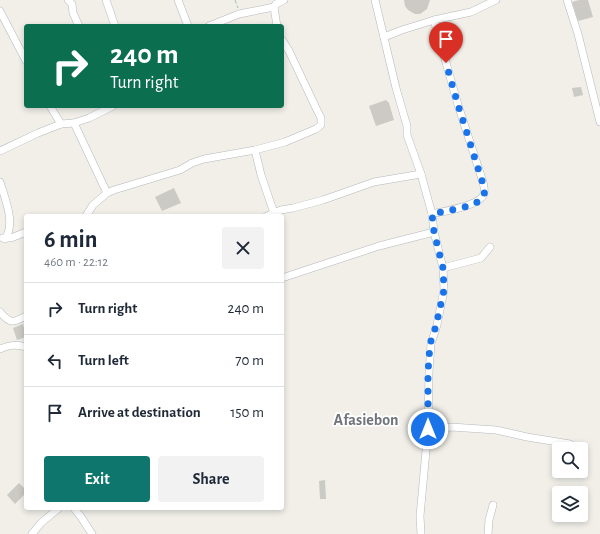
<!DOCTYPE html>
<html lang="en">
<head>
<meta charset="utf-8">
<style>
	:root { --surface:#fff; --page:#f2f2f3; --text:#1f2937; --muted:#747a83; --line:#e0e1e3; --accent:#0f766e }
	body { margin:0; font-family:"Alegreya Sans",sans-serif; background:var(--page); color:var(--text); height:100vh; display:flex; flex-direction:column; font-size:15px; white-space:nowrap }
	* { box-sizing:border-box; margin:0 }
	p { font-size:13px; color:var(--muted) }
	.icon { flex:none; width:22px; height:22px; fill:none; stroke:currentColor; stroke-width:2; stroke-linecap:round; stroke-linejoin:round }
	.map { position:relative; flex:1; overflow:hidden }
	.sheet { position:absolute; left:24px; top:214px; width:260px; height:296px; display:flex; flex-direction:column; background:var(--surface); border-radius:4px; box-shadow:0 2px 6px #0003 }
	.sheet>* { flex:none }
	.top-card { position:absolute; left:24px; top:24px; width:260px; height:84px; border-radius:4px; box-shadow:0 2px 6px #0003; background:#0b6e4f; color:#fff; overflow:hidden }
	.controls { position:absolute; left:552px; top:442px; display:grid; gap:8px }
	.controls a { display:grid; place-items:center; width:36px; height:36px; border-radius:4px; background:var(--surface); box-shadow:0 2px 6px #0003; font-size:20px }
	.pin { position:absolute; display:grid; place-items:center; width:34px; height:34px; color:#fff; margin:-41px -17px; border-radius:50% 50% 50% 0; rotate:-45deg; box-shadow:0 0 4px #0007 }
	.pin .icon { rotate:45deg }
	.me { position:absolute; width:44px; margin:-22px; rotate:0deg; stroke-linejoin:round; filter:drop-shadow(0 0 3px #0008) }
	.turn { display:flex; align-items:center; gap:14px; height:84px; padding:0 20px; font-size:18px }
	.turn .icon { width:52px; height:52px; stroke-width:2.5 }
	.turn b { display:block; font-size:28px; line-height:34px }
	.round { display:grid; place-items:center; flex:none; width:42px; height:42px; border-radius:4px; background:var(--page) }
	.summary { display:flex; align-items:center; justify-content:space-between; height:68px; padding:0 20px }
	h1 { font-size:24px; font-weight:700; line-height:30px }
	.cta { display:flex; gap:8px; margin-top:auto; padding:8px 20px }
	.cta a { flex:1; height:46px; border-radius:4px; background:var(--accent); color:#fff; font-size:16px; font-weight:700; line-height:46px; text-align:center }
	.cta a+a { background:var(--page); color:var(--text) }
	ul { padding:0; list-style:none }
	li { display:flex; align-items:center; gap:12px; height:52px; padding:0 20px; border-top:1px solid var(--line) }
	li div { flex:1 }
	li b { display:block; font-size:15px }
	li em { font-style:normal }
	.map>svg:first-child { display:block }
	.building { fill:#cccac5 }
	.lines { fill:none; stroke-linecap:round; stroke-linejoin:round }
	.minor-casing { stroke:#b5b8bc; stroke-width:8 }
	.path { stroke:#9cc7a9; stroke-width:1; stroke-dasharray:4 2; stroke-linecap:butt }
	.minor { stroke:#fff; stroke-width:7 }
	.route { stroke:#1a73e8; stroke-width:7; stroke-dasharray:0 12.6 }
	.labels { text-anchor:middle; stroke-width:3.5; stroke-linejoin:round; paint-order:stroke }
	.quarter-label { font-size:16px; font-weight:bold; fill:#70757a; stroke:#fff }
</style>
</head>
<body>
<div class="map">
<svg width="600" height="534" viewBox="0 0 600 534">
	<rect width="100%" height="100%" fill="#f1efe8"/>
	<g class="building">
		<path d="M404,0h26l-3,9 -7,5h-5l-7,-4 -3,-4z"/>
		<path d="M579,0h9l5,17 -15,4 -6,-19z"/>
		<path d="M581,87l2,8 -9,2 -2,-9z"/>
		<path d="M386,100l3,3 5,17 -18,6 -7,-20z"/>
		<path d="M174,188l7,15 -19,8 -7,-14z"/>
		<path d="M23,324l3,13 -9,3 -4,-12z"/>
		<path d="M325,480l1,19h-6l-1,-18z"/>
		<path d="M19,483l7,7v3l-11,11 -8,-9z"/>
	</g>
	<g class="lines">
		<defs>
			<g id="minor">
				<path d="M68,0l4,4 1,9 6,13"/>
				<path d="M106,0l9,26"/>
				<path d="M178,0l10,26"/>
				<path d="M375,0l21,88 11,38v9l14,39 11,40 2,18 9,36 1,22 -7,35 -6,19 -2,28 -1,57 -8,87 1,18"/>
				<path d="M567,0l11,34 22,88"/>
				<path d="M0,11l26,50"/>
				<path d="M434,20l37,-8 25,-12"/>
				<path d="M209,26l30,-12 35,-7"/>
				<path d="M277,26l-3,-19 2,-3 8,-4"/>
				<path d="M384,37l18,-7 32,-10 24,85 25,77c1,4 2,8 1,12 -4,12 -40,17 -52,20"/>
				<path d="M50,106l11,18"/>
				<path d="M74,123l33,70"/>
				<path d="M255,150l6,25 13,38 7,-3 12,-2 30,-8 51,-18 47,-8"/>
				<path d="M0,151l38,-18 23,-9 13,-1 15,-5 24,-12"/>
				<path d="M0,182c5,17 16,41 5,57"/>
				<path d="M86,216l7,-11 14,-12 7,-3 66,-20 12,-7 12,-4 51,-9 30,-8 31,-13 5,-4v-7l-4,-8 -28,-59 -7,-11"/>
				<path d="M267,216l7,-3v3"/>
				<path d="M3,238h8l15,-6"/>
				<path d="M443,268l38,-10 9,-11"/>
				<path d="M282,278l97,-32 55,-14"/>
				<path d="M0,312c10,12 13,11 26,4"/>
				<path d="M0,349c10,-4 16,-5 26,-2"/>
				<path d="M428,429l23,-2 45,3 31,7 43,7"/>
				<path d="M74,508l7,9 11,17"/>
				<path d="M32,534l9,-11 18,-15"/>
				<path d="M488,534l1,-14 4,-15"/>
			</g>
		</defs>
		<use href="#minor" class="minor-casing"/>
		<path class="path" d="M235,0l3,8"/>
		<use href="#minor" class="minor"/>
	</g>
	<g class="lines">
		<path class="route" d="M428,429v-57l2,-28 6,-18 8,-36 -1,-22 -9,-36 -2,-18c13,-3 36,-6 47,-13 4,-3 5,-6 6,-11l-27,-85 -12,-42"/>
	</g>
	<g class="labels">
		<g class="quarter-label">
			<text x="366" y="425">Afasiebon</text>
		</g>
	</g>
</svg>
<div class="controls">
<a><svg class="icon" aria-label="search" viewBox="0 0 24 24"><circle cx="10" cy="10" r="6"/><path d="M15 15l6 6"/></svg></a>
<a><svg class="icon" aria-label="layers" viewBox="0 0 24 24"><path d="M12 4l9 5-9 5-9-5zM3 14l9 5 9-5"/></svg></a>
</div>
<div class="pin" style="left:446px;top:63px;background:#d93025"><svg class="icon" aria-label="arrive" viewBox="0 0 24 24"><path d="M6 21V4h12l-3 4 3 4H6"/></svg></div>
<svg class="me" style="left:428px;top:429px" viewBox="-20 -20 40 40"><circle r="17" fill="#1a73e8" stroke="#fff" stroke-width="3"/><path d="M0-11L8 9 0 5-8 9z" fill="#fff"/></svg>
<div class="top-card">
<div class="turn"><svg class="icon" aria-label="right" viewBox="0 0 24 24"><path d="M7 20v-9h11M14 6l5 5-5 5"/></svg><div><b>240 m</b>Turn right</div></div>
</div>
<section class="sheet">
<div class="summary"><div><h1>6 min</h1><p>460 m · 22:12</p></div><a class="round"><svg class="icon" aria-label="close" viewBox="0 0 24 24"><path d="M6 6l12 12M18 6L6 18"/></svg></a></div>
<ul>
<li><svg class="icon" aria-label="right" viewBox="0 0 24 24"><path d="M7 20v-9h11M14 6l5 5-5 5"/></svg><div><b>Turn right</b></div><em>240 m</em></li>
<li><svg class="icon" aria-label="left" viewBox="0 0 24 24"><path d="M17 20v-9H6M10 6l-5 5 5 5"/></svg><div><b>Turn left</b></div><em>70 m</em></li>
<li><svg class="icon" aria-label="arrive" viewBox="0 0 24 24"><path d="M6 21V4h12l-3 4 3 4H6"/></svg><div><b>Arrive at destination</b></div><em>150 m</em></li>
</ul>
<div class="cta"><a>Exit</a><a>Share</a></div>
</section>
</div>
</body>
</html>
